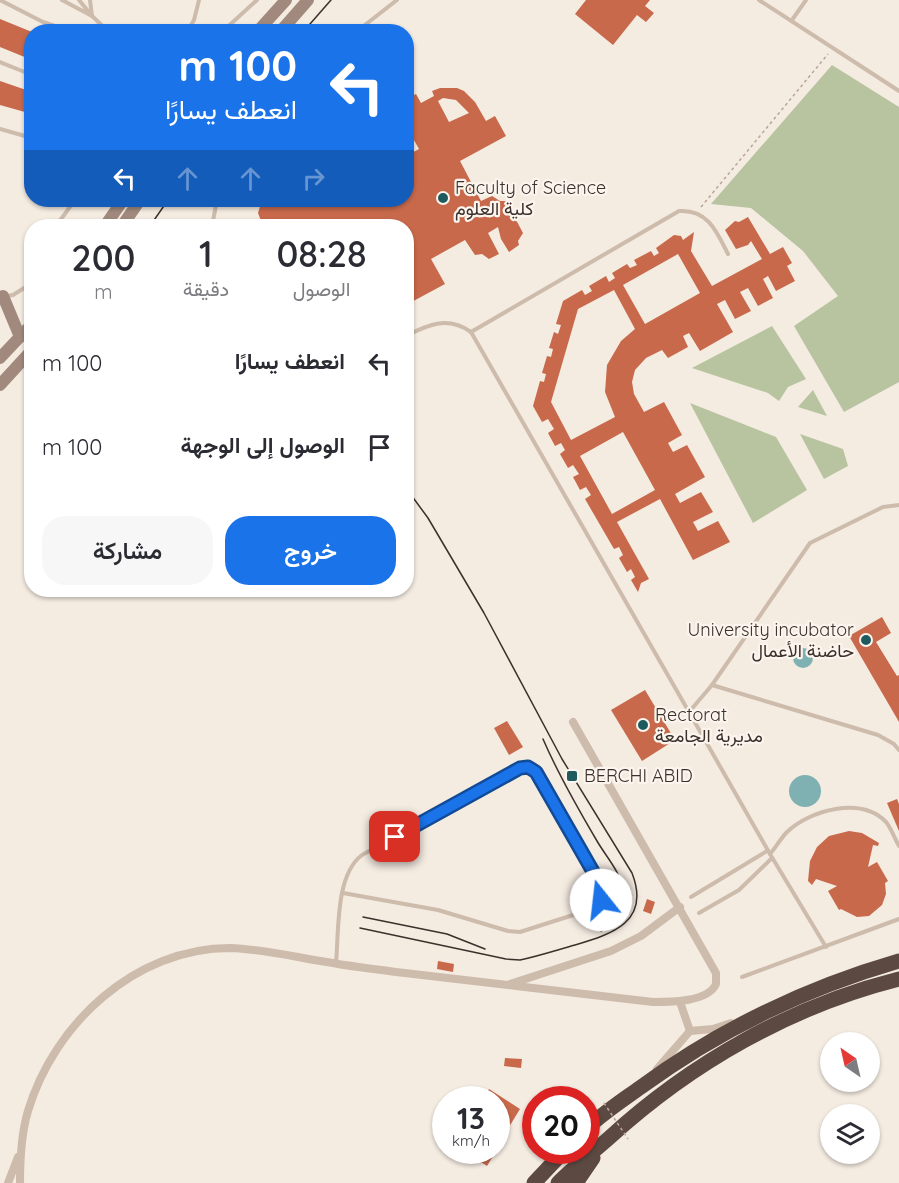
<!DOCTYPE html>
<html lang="ar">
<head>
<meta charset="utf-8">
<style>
	:root { --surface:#fff; --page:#f7f7f7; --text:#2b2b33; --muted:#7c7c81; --accent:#1a73e8 }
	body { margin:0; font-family:Quicksand,Vazirmatn,sans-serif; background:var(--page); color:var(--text); direction:rtl; height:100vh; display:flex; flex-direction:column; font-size:22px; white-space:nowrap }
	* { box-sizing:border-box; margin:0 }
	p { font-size:20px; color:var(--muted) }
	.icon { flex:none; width:33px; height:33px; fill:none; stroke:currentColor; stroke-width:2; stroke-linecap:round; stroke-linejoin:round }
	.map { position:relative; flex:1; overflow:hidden; direction:ltr }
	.side { position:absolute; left:24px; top:219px; width:390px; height:378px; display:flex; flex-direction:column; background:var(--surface); border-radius:24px; box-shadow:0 2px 4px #0004; direction:rtl }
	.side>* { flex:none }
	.top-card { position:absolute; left:24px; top:24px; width:390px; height:183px; border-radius:24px; box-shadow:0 2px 4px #0004; direction:rtl; background:#1a73e8; color:#fff; overflow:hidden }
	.needle { width:39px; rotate:326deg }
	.controls { position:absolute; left:820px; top:1032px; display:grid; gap:12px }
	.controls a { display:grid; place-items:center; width:60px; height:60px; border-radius:50%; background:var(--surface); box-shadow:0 2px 4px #0004; font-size:30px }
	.speed { position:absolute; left:432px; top:1086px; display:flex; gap:12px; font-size:30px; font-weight:700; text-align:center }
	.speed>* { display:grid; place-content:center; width:78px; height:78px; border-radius:50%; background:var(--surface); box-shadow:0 2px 4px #0004; line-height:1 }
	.speed small { font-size:15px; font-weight:400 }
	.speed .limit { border:9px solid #d22; background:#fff; color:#111 }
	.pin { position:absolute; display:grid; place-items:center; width:51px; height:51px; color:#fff; margin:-26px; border-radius:12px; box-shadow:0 3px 9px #0006 }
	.me { position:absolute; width:66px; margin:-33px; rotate:344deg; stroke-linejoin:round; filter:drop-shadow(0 0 4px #0008) }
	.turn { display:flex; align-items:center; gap:21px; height:126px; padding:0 18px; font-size:27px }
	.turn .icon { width:78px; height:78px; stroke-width:2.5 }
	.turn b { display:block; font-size:42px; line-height:51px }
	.lanes { display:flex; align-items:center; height:57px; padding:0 18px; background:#0003; justify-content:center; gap:30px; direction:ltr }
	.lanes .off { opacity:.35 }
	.eta { display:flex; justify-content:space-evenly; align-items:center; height:102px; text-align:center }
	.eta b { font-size:36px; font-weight:600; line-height:42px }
	.button { display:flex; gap:12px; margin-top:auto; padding:12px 18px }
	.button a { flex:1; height:69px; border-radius:24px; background:var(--accent); color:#fff; font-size:24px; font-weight:600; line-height:69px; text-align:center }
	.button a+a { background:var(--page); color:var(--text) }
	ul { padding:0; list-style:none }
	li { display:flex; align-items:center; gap:18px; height:84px; padding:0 18px }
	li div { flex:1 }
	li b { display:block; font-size:22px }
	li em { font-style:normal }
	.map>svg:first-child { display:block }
	.green { fill:#b8c4a0 }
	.water { fill:#7fb0b2 }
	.building { fill:#c8694b; fill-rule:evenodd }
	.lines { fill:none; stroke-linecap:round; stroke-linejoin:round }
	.path { stroke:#b9a596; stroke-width:1.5; stroke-dasharray:3 3; stroke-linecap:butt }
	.lane { stroke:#cdbbac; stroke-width:4 }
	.street { stroke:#cdbbac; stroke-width:8 }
	.secondary { stroke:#a18a7d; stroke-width:12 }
	.highway { stroke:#5c4a42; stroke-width:15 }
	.tram { stroke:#3b302b; stroke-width:1.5 }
	.path-bridge { stroke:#b9a596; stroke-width:1.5; stroke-dasharray:3 3; stroke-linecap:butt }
	.route-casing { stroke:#114b97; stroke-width:15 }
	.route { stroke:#1a73e8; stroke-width:10 }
	.poi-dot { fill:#1f5a5e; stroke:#fbf5ee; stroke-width:2 }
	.labels { text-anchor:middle; stroke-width:4.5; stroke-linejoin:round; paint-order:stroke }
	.poi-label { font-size:18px; fill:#3b302b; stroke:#fbf5ee; text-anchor:start }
</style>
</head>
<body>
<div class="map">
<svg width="899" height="1183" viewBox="0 0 899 1183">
	<rect width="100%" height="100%" fill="#f4ebe1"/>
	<g class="green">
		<path d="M832,65l67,42v275l-55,30 -50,-86 44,-30 -35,-45 -52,-43 -40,-4z"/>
		<path d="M772,326l34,53 -18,8 -9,14 -11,-8 -76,-25z"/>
		<path d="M813,390l14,26 -29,-9z"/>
		<path d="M690,403l86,34 31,53 -54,33z"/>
		<path d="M800,434l43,15 5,17 -24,13z"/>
	</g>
	<g class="water">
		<circle cx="803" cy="658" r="10"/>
		<circle cx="805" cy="791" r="16"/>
	</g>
	<g class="building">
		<path d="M586,0h64l-5,6 9,7 -8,9 -9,-7 -24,30 -38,-31z"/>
		<path d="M0,19l32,13v28l-32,-13z"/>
		<path d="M0,81l32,11v22l-32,-9z"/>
		<path d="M440,88h17l7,3 11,11 11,19 9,-5 11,20 -46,25 21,40 11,-5 8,5h6l17,32 -5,8 1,4 -10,7 -8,-13 -3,-12 -10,6 11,21 -10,5 -7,-5 -7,1 -10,-15 -34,19 14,25 -39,21v-79h-143l-5,-13 4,-13h144v-44l13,-7 -13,-23v-27l10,-5 5,9 13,-7 -2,-5zM443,98l13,2 13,13 -20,9 -11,-21z"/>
		<path d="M748,217l22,37 13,-7 9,16 -5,3 8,15 -19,10 -8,-15 -5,3 10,19 -15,8 -10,-18 -8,4 11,19 -16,8 -10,-19 -8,4 16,28 -33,19 -11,-18 -6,3 5,11 -20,11 -6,-8 -16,8 -11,12 -3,12 2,12 10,18 20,-10 18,33 -14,8 5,9 14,-7 18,32 -30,17 5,9 21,-11 12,20 -20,10 5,9 20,-10 12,21 -37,18 -33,-61 -43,23 32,57 -8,4 -3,9 -7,-12 4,-3 -4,-8 -4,3 -8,-14 4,-3 -4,-8 -5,2 -29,-50 6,-4 -5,-8 -6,3 -7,-13 6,-3 -6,-9 -5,3 -8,-14 5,-4 -4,-7 -6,3 -7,-13 6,-4 -6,-10 -6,3 -9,-16 7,-25 4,1 2,-8 -4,-1 5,-17 4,1 2,-8 -4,-1 5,-16 4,2 3,-9 -5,-1 7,-23 19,-11 3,5 7,-4 -3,-5 17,-10 3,6 6,-4 -3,-5 15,-9 3,4 7,-3 -3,-5 17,-9 3,5 5,-3 -3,-5 18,-13 7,1 2,4 11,-8 -3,19 21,35 50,-27 -11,-18 -3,4 -12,4 -11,-19 10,-9 4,1zM678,254l22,39 -55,31 -22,-39zM614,290l21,39 -14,12 -14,24 -2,27 10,25 -44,23 -20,-38 27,-93zM623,432l32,58 -43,24 -32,-58z"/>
		<path d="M882,617l9,16 -15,9 21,34 2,-1v47l-50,-86z"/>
		<path d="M645,690l30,50 -33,21 -31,-51z"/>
		<path d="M507,721l16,26 -14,8 -15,-27z"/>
		<path d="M897,799l2,5v27l-12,-28z"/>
		<path d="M849,831l13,2 17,10 -1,3 -5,-1 -5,22 9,-5 11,19 -3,2 1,11 -4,11 -13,11 -12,1 -16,-8 -2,1 -11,-19 9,-5 -21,-7 -4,6 -4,-4 2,-20 7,-14 12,-11z"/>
		<path d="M647,899l8,3 -4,12 -8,-3z"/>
		<path d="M438,961l16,3 -1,8 -16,-3z"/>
		<path d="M505,1058l17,1 -1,9 -17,-2z"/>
		<path d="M489,1089l31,20 -11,18 -13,-8v-19h-14z"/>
		<path d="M496,1143l4,2 -13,21 -24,-16h33z"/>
	</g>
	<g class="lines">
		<path class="path" d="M701,207l127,-153"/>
		<g class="lane">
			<path d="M0,0l43,22 30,10"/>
			<path d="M62,0l30,16 -13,-16"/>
			<path d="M90,0l2,16 17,16"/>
			<path d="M759,0l140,91"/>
			<path d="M792,20l14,-20"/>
			<path d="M187,32l7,-12 5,-20"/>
			<path d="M222,32l35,-32"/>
			<path d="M356,32l41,-32"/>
			<path d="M0,62l32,13"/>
			<path d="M0,129l32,9"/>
			<path d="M56,226l19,-26"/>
			<path d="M212,226l5,-26"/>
			<path d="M32,265v15"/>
			<path d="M7,296l6,-1 19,-12"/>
			<path d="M471,332l208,-121c29,-2 38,21 49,43"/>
			<path d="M406,336c23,-12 42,-20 65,-4l218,380"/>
			<path d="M712,685l98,-142 73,-36 16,-2"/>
			<path d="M770,854l-81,-142 23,-27 166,50 16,9 5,6"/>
			<path d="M691,897l76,-46"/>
			<path d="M699,913l40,-23 33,-32"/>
			<path d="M826,947l-56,-93c6,-7 11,-16 17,-22 23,-22 74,-36 99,-10 5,6 9,17 13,24"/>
			<path d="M336,963c3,-31 -1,-88 26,-108l158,-87 8,-1 8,5 66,119 -3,13 -7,5 -72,23 -12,-1 -70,-21 -95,-17"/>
			<path d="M742,977l157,-58"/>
		</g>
		<g class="street">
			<path d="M510,984l101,-33 30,-15 39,-29"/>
			<path d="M680,1002l10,29"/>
			<path d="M690,1031l23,-2 18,-6"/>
			<path d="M657,1069l33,-38"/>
			<path d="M8,1183l10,-26"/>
			<path d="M20,1183c0,-24 1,-49 8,-72 26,-87 107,-163 202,-163 34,1 69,10 103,15 21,4 42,6 63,9 86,10 171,20 257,30 18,0 55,0 63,-18v-11l-143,-251"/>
		</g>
		<g class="secondary">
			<path d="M257,32l29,-32"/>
			<path d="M280,32l28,-32"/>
			<path d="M105,226l18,-26"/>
			<path d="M122,226l18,-26"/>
			<path d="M3,296l17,41"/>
			<path d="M0,358l32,-34"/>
			<path d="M0,385l32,-35"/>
		</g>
		<g class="highway">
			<path d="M586,1129c17,-16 37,-29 55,-42 79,-58 165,-99 258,-126"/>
			<path d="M534,1183l31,-33"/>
			<path d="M558,1183c16,-16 34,-30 51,-45 82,-75 182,-132 290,-159"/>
			<path d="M576,1183l17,-25"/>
		</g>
		<g class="tram">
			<path d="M303,32l28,-32"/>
			<path d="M150,226l18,-26"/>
			<path d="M543,739c15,35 34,68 54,102 8,14 24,32 26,48 3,19 -7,33 -22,42"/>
			<path d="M363,917l84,17 38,15"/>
			<path d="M360,928l146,31 14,1c19,-4 37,-10 55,-15 37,-11 76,-23 57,-72l-70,-114 -78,-146 -56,-95 -22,-30"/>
		</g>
		<path class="path-bridge" d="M604,1103l24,36"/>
	</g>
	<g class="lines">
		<defs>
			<path id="route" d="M395,837l125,-69 8,-1 8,5 63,110 3,9 -1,9"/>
		</defs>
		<use href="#route" class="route-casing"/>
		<use href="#route" class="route"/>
	</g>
	<g class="poi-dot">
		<circle cx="443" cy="198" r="6"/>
		<circle cx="866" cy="640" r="6"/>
		<circle cx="643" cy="725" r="6"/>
		<rect x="566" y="770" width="12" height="12" rx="3"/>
	</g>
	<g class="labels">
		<g class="poi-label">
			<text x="455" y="194">Faculty of Science<tspan x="455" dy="21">كلية العلوم</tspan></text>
			<text x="854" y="636" text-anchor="end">University incubator<tspan x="854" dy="21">حاضنة الأعمال</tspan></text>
			<text x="655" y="721">Rectorat<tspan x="655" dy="21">مديرية الجامعة</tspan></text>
			<text x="584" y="782">BERCHI ABID</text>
		</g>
	</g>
</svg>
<div class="controls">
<a><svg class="needle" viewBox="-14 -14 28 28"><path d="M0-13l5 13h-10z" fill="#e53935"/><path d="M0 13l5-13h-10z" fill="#7c7c81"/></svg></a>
<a><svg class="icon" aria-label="layers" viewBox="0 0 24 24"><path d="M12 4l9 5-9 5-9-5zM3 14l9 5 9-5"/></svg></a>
</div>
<div class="speed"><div>13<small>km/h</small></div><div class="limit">20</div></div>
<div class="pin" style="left:395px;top:837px;background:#d93025"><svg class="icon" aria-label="arrive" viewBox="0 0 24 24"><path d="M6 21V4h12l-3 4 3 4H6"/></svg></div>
<svg class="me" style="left:601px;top:900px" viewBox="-20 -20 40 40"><circle r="19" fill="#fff"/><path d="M0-13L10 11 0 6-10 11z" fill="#1a73e8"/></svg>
<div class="top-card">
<div class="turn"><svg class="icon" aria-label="left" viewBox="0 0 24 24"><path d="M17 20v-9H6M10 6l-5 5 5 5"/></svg><div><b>100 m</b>انعطف يسارًا</div></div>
<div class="lanes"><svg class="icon" aria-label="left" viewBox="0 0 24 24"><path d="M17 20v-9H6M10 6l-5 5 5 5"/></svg><svg class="icon off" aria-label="ahead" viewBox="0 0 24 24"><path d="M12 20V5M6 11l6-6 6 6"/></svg><svg class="icon off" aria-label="ahead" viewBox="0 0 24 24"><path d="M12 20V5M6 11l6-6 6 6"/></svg><svg class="icon off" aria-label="right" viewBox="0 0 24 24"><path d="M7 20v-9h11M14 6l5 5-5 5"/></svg></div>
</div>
<section class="side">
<div class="eta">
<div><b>08:28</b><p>الوصول</p></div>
<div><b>1</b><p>دقيقة</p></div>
<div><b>200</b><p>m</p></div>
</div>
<ul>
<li><svg class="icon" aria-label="left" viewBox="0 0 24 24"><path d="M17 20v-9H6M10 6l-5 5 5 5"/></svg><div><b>انعطف يسارًا</b></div><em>100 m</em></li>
<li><svg class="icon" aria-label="arrive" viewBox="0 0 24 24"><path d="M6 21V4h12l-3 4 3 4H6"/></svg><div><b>الوصول إلى الوجهة</b></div><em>100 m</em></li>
</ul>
<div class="button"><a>خروج</a><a>مشاركة</a></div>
</section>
</div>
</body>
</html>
